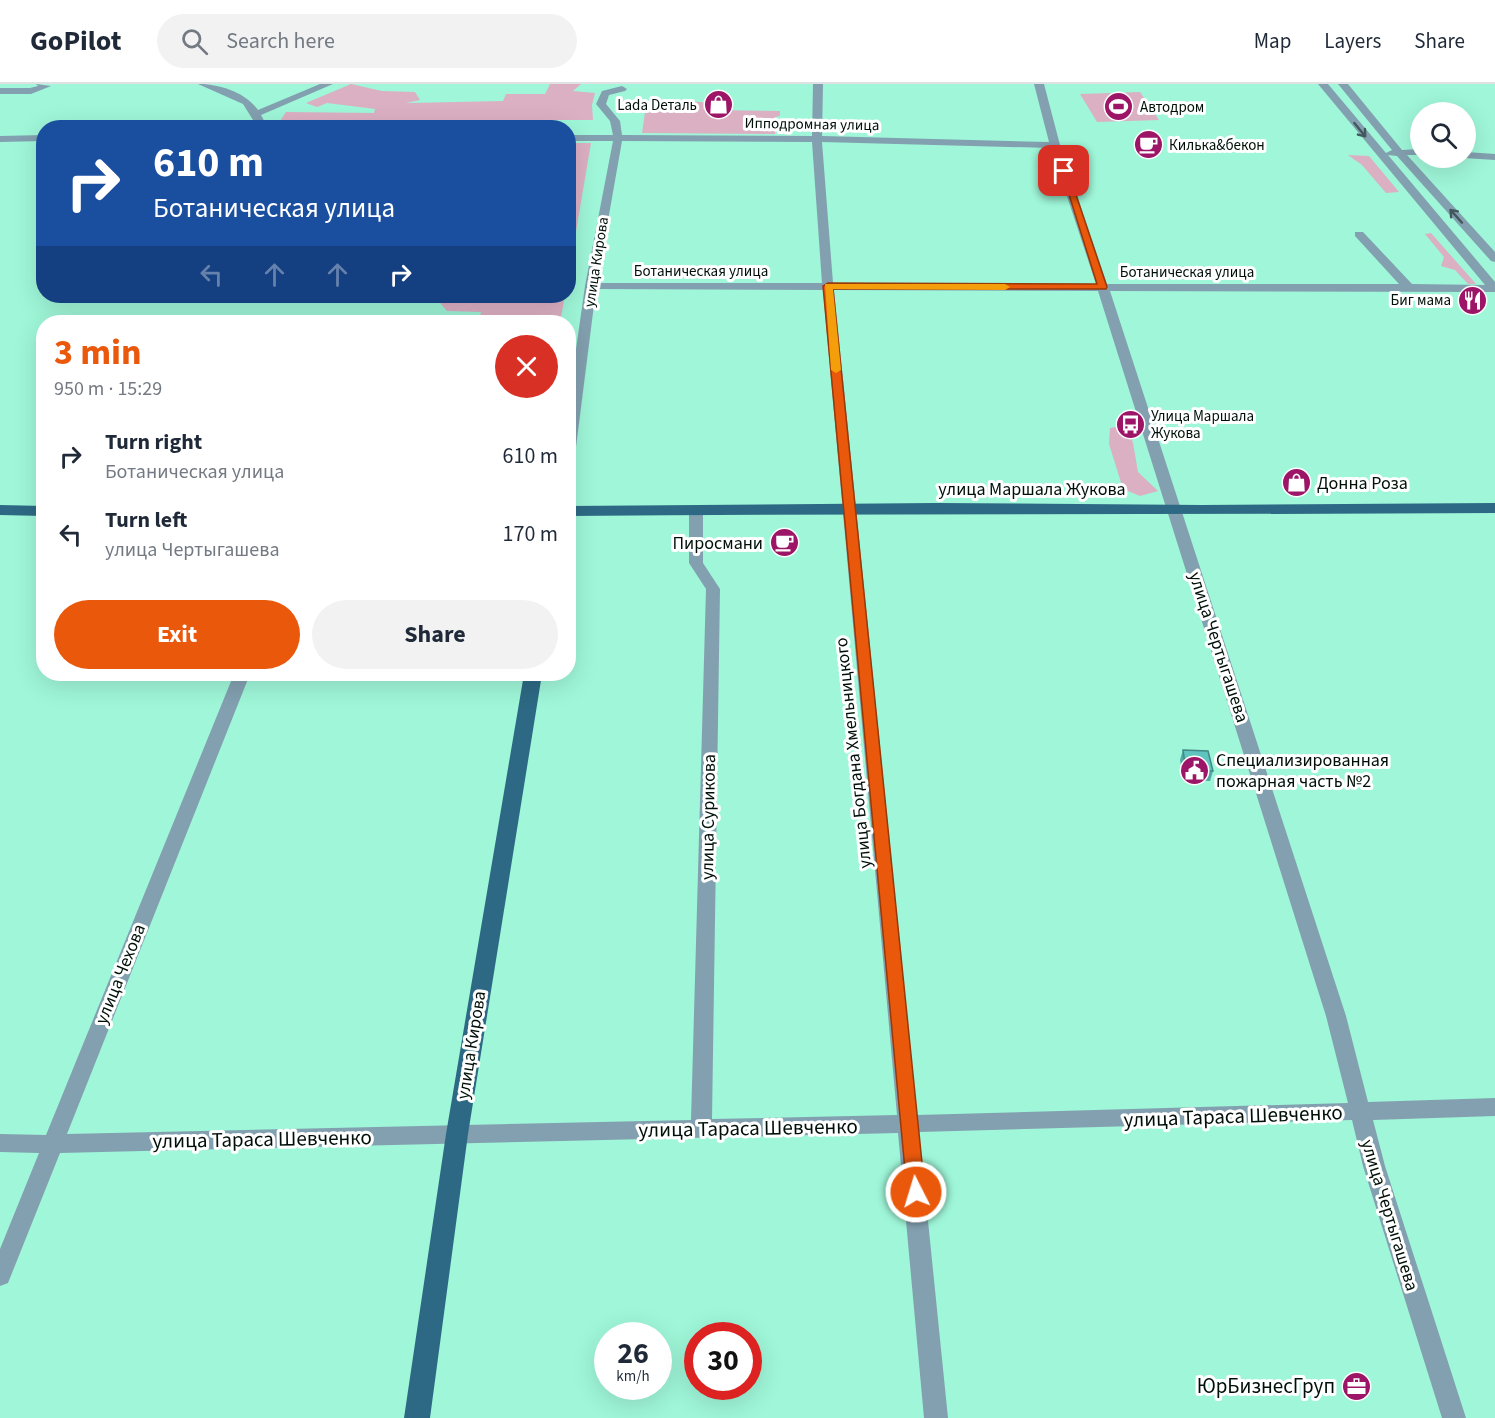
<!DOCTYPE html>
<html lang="en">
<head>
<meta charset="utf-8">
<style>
	:root { --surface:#fff; --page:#f2f2f3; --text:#1f2937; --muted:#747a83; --line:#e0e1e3; --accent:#ea580c }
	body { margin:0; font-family:"Source Sans 3",sans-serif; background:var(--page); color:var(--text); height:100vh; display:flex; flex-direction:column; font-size:22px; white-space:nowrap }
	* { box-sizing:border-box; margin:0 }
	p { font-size:20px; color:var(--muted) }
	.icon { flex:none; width:33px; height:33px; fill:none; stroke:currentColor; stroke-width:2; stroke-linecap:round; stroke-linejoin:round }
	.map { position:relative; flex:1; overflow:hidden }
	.sheet { position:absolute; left:36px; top:231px; width:540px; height:366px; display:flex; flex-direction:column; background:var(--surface); border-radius:24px; box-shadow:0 6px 24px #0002 }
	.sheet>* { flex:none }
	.guide { position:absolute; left:36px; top:36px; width:540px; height:183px; border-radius:24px; box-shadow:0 6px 24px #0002; background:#1a4fa0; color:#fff; overflow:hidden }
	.buttons { position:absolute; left:1410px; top:18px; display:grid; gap:12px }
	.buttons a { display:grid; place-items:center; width:66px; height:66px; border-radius:50%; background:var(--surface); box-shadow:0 6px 24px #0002; font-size:30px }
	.speed { position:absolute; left:594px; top:1238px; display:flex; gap:12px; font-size:30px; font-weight:700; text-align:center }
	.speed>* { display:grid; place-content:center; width:78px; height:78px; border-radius:50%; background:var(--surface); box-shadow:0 6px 24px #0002; line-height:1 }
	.speed small { font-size:15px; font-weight:400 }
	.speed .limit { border:9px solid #d22; background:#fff; color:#111 }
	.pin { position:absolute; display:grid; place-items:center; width:51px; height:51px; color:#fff; margin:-26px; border-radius:12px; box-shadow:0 3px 9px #0006 }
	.me { position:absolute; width:66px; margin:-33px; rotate:355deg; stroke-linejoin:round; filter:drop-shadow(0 0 4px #0008) }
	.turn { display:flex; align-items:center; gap:21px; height:126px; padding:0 18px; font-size:27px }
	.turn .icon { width:78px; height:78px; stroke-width:2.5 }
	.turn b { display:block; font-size:42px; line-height:51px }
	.lanes { display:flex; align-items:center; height:57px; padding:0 18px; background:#0003; justify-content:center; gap:30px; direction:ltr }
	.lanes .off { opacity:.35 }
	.round { display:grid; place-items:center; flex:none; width:63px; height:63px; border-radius:32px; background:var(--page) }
	.head { display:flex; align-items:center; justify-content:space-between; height:102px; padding:0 18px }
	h1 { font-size:36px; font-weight:700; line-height:45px; color:var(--accent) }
	.primary-button { display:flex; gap:12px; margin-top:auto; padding:12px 18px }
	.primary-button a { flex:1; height:69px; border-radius:36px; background:var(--accent); color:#fff; font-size:24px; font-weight:700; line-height:69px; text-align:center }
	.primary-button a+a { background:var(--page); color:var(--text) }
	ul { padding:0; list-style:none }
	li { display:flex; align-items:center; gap:18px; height:78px; padding:0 18px }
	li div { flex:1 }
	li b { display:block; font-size:22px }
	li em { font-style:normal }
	header { display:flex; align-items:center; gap:36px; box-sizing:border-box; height:84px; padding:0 30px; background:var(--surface); border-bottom:2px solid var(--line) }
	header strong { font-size:28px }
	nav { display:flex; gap:33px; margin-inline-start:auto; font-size:21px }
	.search { width:420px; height:54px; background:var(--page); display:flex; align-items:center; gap:15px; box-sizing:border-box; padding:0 21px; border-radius:33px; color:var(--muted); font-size:22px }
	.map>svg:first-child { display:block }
	.green { fill:#dcb0c3 }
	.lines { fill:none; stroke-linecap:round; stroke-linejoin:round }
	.minor { fill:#83a0b0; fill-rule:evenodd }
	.major { fill:#2d6984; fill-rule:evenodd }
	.wall { fill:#52a9a3 }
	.building { fill:#5fc4be; stroke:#428985; stroke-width:1.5 }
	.oneway { stroke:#42585c }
	.route { fill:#ea580c; stroke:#983908; stroke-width:1.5 }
	.slow { fill:#f59e0b }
	.labels { text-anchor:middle; stroke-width:6; stroke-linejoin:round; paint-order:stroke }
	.far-poi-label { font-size:15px; fill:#001009; stroke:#fff; text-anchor:start }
	.far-street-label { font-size:15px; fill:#001009; stroke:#fff }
	.poi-label { font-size:18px; fill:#001009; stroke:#fff; text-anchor:start }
	.street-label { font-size:18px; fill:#001009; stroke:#fff }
	.near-street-label { font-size:21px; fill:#001009; stroke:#fff }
	.near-poi-label { font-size:21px; fill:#001009; stroke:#fff; text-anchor:end }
</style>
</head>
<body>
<header>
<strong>GoPilot</strong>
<div class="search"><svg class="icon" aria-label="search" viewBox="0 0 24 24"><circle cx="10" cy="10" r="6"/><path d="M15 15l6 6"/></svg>Search here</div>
<nav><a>Map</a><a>Layers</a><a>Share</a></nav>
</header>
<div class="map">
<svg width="1495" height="1334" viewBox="0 0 1495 1334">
	<rect width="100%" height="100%" fill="#9ff6d8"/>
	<g class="green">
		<path d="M351,0l31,7 33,1 5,8 -14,3h2l95,-2 3,-7h39l5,-10h31l-8,7 22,2 -3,12 1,15h-43l-2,8 -272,-1 10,-15 88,1 1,-4 -48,-6 -10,4 -11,-4z"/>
		<path d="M1140,8l19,28 -62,2 -17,-28z"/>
		<path d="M661,17l41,1 2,1 -1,6 4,1 73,1v5l-5,1v17l-133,-1 4,-28h12z"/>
		<path d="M569,59h22l-22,130 -1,-130z"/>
		<path d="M1348,71l21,1 30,36 -13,1 -24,-28z"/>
		<path d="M1431,149l45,51h-8l-13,-14 -14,-4 3,-9 -19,-23z"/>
		<path d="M434,212h131l-5,26h-67l2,-5 -15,-1 1,-4 -34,-1z"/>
		<path d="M1127,341l6,18 5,29 20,19 -18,5 -17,-7 -14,-45 1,-16z"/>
	</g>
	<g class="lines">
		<g class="minor">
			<path d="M36,0l15,2 -20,8h-31v-6h30l8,-2z"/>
			<path d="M198,0c22,0 47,8 60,26l62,-26h13l-72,31 7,13h-10l-15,-24z"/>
			<path d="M813,0h10l-1,52 227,6 -15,-58h10l16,61 47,139h292l-44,-48v-4h8l49,52 73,1 -167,-201h10l58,69 6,-3 -54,-66h10l54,66 18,-1v6h-13l88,97v10l-4,-1 -94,-105 -9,-1 107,127v10l-385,-1 236,725 22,86 127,-4v18l-122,4 12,46 81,252h-24l-79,-252 -11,-46 -433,12 29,286h-24l-26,-285 -838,20 -52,130 -8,3v-37l39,-96 -39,-1v-18l46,1 188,-461h16l-183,460 624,-14 15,-531 -17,-26v-53l7,-4 7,4v53l17,26 -8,530 185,-4 -74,-825 -227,-1 -21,166 -7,4v-54l17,-119 28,-145h-45v-6h45l-3,-14 -14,-17 6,-13 20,-5 5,3 -2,2 -16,4 -3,9 14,17 2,14 190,1zM622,57l190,1 10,141h-225zM822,58l229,6 45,136 -263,-1zM834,206l264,1 228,725 22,87 -431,12z"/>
			<path d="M44,51v6l-44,1v-6z"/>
			<path d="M1466,68l29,2v6l-31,-2z"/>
		</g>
		<g class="major">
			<path d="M936,419l266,2 293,-2v10c-309,2 -618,0 -927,3v-10z"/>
			<path d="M0,421l44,1v10l-44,-1z"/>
			<path d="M524,590h18l-74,460 -38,284h-26l42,-284z"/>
		</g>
	</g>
	<path class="wall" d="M1183,666l30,21 -3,10 -26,-1 -4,-20z"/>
	<path class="building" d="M1183,666l25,1 5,20 -27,-1z"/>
	<defs><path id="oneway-shaft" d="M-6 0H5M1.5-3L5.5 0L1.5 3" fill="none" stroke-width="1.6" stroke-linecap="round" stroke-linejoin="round" transform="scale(1.5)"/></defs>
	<g class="oneway">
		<use href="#oneway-shaft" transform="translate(1360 46) rotate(51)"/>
		<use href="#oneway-shaft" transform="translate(1456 132) rotate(-132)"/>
	</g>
	<path class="route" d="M1061,85l7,2 39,116 -1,2h-273l92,903 -3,6 -6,2 -6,-2 -3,-6 -84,-906 5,-3 269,1z"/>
	<path class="slow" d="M825,200h180l5,3 -5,3 -172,-1 8,81 -5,3 -5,-3z"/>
	<defs>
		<symbol id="shop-disc" viewBox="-11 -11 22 22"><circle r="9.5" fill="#9c1567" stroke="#fff"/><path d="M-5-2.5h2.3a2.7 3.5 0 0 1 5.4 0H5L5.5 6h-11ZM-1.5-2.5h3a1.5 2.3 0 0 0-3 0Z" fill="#fff"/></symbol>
		<symbol id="stadium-disc" viewBox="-11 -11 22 22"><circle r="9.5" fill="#9c1567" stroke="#fff"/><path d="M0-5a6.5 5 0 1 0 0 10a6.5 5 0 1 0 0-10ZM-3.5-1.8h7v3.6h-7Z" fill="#fff"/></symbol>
		<symbol id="cafe-disc" viewBox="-11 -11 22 22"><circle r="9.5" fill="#9c1567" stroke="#fff"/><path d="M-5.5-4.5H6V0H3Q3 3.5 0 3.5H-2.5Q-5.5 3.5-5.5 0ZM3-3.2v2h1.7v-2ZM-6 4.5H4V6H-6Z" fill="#fff"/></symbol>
		<symbol id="restaurant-disc" viewBox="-11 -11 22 22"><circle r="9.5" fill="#9c1567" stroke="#fff"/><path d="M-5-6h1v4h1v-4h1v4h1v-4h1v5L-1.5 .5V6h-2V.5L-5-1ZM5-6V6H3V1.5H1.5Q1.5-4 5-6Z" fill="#fff"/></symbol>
		<symbol id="bus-disc" viewBox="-11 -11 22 22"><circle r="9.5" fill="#9c1567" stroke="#fff"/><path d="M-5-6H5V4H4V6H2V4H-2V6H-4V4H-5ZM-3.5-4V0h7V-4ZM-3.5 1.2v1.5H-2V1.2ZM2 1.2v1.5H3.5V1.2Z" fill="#fff"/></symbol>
		<symbol id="civic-disc" viewBox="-11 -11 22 22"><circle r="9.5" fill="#9c1567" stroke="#fff"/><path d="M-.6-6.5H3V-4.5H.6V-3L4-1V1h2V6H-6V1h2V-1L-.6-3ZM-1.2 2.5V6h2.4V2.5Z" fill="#fff"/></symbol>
		<symbol id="office-disc" viewBox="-11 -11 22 22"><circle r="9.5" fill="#9c1567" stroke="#fff"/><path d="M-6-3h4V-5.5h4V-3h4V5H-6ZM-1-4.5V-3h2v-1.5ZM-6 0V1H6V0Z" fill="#fff"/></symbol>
	</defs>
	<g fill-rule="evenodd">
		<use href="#shop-disc" x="702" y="4" width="33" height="33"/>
		<use href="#stadium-disc" x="1102" y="6" width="33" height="33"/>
		<use href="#cafe-disc" x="1132" y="44" width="33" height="33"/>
		<use href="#restaurant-disc" x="1456" y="200" width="33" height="33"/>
		<use href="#bus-disc" x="1114" y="324" width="33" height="33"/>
		<use href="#shop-disc" x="1280" y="382" width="33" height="33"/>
		<use href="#cafe-disc" x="768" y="442" width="33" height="33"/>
		<use href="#civic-disc" x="1178" y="670" width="33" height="33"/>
		<use href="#office-disc" x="1340" y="1286" width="33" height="33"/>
	</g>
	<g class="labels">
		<g class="far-poi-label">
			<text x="697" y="26" text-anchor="end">Lada Dеталь</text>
			<text x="1140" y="28">Автодром</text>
			<text x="1169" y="66">Килька&amp;бекон</text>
			<text x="1451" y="221" text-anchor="end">Биг мама</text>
			<text x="1151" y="337">Улица Маршала<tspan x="1151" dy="17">Жукова</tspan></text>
		</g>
		<g class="far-street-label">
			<text transform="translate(812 40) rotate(1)" y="5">Ипподромная улица</text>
			<text transform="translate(596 178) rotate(-81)" y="5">улица Кирова</text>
			<text x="701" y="192">Ботаническая улица</text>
			<text x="1187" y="193">Ботаническая улица</text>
		</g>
		<g class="poi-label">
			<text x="1317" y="405">Донна Роза</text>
			<text x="763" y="465" text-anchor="end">Пиросмани</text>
			<text x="1216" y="682">Специализированная<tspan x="1216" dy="21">пожарная часть №2</tspan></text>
		</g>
		<g class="street-label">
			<text x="1032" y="411">улица Маршала Жукова</text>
			<text transform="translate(1219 563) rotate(72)" y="6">улица Чертыгашева</text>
			<text transform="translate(853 669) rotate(-96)" y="6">улица Богдана Хмельницкого</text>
			<text transform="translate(708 733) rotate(-89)" y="6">улица Сурикова</text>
			<text transform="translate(120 890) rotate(-68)" y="6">улица Чехова</text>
			<text transform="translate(471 961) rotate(-81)" y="6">улица Кирова</text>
			<text transform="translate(1390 1131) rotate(73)" y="6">улица Чертыгашева</text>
		</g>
		<g class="near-street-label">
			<text transform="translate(1233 1032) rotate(-2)" y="7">улица Тараса Шевченко</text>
			<text transform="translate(748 1044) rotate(-1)" y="7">улица Тараса Шевченко</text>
			<text transform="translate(262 1055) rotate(-1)" y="7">улица Тараса Шевченко</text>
		</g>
		<g class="near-poi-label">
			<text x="1335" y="1309">ЮрБизнесГруп</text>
		</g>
	</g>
</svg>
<div class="buttons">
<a><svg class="icon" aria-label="search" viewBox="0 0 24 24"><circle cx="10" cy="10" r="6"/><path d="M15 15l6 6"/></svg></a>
</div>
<div class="speed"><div>26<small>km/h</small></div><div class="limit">30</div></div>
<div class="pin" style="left:1064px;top:87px;background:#d93025"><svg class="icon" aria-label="arrive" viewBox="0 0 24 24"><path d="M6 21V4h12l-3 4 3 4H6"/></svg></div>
<svg class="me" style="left:916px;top:1108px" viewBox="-20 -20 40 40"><circle r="17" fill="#ea580c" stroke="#fff" stroke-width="3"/><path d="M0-11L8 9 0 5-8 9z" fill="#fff"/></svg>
<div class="guide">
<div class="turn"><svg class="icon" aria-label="right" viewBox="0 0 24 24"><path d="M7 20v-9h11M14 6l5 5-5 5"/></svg><div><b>610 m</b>Ботаническая улица</div></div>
<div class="lanes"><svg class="icon off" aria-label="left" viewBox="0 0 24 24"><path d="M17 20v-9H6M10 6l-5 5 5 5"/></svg><svg class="icon off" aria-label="ahead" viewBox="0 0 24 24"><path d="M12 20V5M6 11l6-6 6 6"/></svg><svg class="icon off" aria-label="ahead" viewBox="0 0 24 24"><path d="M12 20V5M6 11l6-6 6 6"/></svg><svg class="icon" aria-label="right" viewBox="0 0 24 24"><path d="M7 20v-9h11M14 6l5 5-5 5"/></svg></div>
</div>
<section class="sheet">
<div class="head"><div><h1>3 min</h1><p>950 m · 15:29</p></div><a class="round" style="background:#d93025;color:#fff"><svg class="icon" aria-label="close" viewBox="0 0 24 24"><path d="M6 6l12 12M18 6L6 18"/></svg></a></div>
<ul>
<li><svg class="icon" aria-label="right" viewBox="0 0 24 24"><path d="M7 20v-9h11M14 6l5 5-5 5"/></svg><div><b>Turn right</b><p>Ботаническая улица</p></div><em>610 m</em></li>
<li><svg class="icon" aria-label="left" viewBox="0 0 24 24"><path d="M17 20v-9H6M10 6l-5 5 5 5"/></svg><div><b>Turn left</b><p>улица Чертыгашева</p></div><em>170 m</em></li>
</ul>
<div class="primary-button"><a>Exit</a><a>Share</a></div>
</section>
</div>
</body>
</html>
